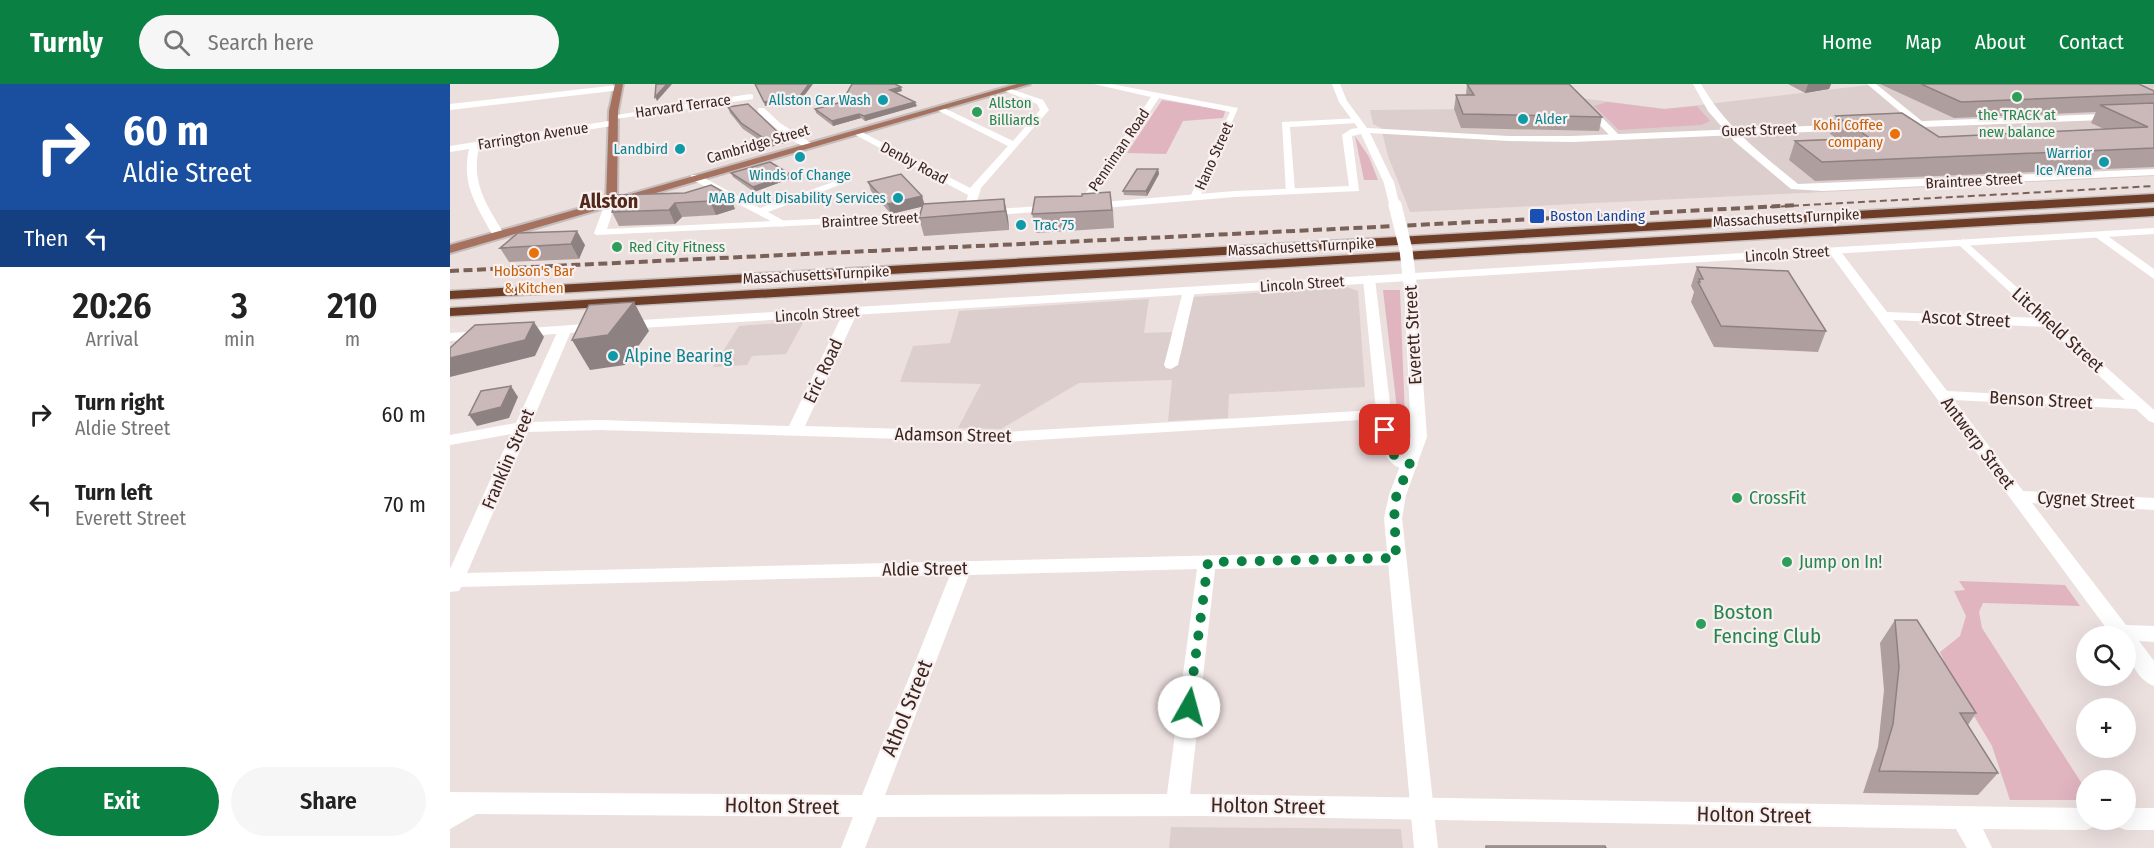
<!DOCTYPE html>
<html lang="en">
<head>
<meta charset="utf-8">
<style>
	:root { --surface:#fff; --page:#f6f6f6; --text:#222; --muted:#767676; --accent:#0b8043 }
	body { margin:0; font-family:"Fira Sans Condensed",sans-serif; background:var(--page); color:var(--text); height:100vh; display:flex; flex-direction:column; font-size:22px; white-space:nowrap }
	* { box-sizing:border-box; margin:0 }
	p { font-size:20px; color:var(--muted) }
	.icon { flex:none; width:33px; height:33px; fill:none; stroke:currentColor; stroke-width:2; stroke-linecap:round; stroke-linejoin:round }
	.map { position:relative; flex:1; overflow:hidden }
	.drawer { display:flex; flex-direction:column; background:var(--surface); width:450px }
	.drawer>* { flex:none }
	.hud { background:#1a4fa0; color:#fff; overflow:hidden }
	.controls { position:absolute; left:1626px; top:542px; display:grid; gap:12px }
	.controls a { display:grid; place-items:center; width:60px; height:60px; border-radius:50%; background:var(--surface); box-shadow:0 6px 24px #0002; font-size:30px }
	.pin { position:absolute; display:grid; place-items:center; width:51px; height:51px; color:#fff; margin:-26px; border-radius:12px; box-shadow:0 3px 9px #0006 }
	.me { position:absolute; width:66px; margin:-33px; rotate:7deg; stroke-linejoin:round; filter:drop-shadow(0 0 4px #0008) }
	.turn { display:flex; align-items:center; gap:21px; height:126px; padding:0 24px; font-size:27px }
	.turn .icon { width:78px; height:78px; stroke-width:2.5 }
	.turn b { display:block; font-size:42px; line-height:51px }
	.then { display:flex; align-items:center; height:57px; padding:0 24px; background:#0003; gap:12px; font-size:22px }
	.eta { display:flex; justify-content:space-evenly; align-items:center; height:102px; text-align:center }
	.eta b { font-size:36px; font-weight:600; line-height:42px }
	.primary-button { display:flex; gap:12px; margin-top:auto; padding:12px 24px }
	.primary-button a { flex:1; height:69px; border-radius:36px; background:var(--accent); color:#fff; font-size:24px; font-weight:600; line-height:69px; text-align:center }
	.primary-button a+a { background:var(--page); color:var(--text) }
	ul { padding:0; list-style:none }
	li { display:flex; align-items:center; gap:18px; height:90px; padding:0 24px }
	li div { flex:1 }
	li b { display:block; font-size:22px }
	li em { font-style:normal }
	header { display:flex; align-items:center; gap:36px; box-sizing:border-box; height:84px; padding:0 30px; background:var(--accent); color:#fff }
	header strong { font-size:28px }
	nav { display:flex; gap:33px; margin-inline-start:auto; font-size:21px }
	.search { width:420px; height:54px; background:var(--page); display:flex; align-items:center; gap:15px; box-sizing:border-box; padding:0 21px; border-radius:33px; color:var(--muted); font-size:22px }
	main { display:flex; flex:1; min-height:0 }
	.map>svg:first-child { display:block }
	.built { fill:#dccecd }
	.green { fill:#e0b5bf }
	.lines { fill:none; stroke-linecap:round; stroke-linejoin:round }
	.primary-casing { stroke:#c5bebc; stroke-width:4 }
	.motorway-casing { stroke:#c5bebc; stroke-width:3 }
	.minor { fill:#fff; fill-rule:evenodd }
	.tertiary { fill:#fff; fill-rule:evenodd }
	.primary { fill:#a6715f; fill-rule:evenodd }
	.motorway { fill:#6d3d27; fill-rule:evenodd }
	.rail-far1 { stroke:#7a6158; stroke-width:2; stroke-dasharray:7 4; stroke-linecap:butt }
	.rail { stroke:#7a6158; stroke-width:4; stroke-dasharray:9 4.5; stroke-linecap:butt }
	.tertiary-bridge-far1 { stroke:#fff; stroke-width:10 }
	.tertiary-bridge { stroke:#fff; stroke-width:13 }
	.wall { fill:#ae9f9e }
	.shaded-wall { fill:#8d8281 }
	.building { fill:#cab9b8; stroke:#8d8281; stroke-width:1.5 }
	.route { stroke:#0b8043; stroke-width:10; stroke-dasharray:0 18 }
	.leisure-dot { fill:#2e9e5b; stroke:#f8f0f0; stroke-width:2 }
	.culture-dot { fill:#0f9aa8; stroke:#f8f0f0; stroke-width:2 }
	.food-dot { fill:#e8710a; stroke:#f8f0f0; stroke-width:2 }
	.transit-dot { fill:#1a4fb4; stroke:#f8f0f0; stroke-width:2 }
	.labels { text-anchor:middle; stroke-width:4.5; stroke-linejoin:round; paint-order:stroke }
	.far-culture-label { font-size:15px; fill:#0d838f; stroke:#f8f0f0; text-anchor:end }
	.far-leisure-label { font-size:15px; fill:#27864d; stroke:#f8f0f0; text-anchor:start }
	.far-street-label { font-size:15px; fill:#3e261e; stroke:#f8f0f0 }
	.far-food-label { font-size:15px; fill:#c56008; stroke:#f8f0f0; text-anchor:end }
	.far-transit-label { font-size:15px; fill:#164399; stroke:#f8f0f0; text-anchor:start }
	.street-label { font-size:18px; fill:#3e261e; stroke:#f8f0f0 }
	.culture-label { font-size:18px; fill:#0d838f; stroke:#f8f0f0; text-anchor:start }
	.leisure-label { font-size:18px; fill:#27864d; stroke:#f8f0f0; text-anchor:start }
	.far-district-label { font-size:20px; font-weight:bold; fill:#522818; stroke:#f8f0f0 }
	.near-leisure-label { font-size:21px; fill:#27864d; stroke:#f8f0f0; text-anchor:start }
	.near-street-label { font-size:21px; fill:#3e261e; stroke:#f8f0f0 }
</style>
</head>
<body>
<header>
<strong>Turnly</strong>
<div class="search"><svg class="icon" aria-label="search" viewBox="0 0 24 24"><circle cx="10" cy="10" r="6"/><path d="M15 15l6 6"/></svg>Search here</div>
<nav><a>Home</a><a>Map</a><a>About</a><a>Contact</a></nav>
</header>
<main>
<section class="drawer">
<div class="hud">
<div class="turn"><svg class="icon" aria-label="right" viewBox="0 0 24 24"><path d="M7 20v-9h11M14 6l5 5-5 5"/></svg><div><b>60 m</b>Aldie Street</div></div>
<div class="then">Then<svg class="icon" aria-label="left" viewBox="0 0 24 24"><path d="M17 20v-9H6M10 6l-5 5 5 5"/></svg></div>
</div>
<div class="eta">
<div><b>20:26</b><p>Arrival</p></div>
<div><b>3</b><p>min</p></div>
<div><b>210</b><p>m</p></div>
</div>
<ul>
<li><svg class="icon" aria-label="right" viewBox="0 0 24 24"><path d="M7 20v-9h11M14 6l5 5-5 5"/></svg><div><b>Turn right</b><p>Aldie Street</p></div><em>60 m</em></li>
<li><svg class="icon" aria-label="left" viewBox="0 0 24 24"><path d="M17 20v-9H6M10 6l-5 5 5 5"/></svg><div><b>Turn left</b><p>Everett Street</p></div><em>70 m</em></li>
</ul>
<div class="primary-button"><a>Exit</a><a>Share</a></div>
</section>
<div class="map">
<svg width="1704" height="764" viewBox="0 0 1704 764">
	<rect width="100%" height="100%" fill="#ece0df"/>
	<g class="built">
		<path d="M1427,0h277v92l-744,36 -22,-56 -7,-28 -8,-4 -3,-14 102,-1 94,-13 99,13z"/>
		<path d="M897,203l11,4 7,96 -136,7 -1,24 -60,3 4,-41 -93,3 -78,46 -43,-1 23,-44 -81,-2 13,-36 37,-3 9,-32 190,-12 -5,34 28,-1 -4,21 13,1 11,-57z"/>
		<path d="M354,237l-18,33 -34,2 -5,9 -34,2 26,-41z"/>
		<path d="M721,743l230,2 2,19h-234z"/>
	</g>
	<g class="green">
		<path d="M712,16l63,10v2l-2,6 -40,3 -17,33 -39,-1z"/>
		<path d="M1157,18l57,7 33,-3 13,15 -9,4 -82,5 -25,-24z"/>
		<path d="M905,52l14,21 9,23h-14z"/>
		<path d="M933,206h17l6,153h-5z"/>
		<path d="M1509,497l106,4 15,21 -97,-3 -4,9 3,16 104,162v10h-76l-18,-54 -42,-70 -10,-24 20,-16 6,-20 -12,-25 11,-1z"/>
	</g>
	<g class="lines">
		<defs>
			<path id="primary" d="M165,0h8l-5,27 -1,87 400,-114h13l-580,169v-8l156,-44 3,-90z"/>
			<g id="motorway">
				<path d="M1704,110v8l-1704,97v-8z"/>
				<path d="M1704,124v8l-1704,100v-8z"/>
			</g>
		</defs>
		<use href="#primary" class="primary-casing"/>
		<use href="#motorway" class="motorway-casing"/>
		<g class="minor">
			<path d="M644,0h17l127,24 -39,91 -9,-2 40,-85 -71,-14 -73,110h-8l-1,-2 74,-109z"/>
			<path d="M1243,0h8c24,42 59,69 97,100l356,-15v6l-331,16 -32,-2 -57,-48 -26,-30z"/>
			<path d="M1417,0h9l47,38v4h-6z"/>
			<path d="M168,1l3,5 -171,20v-6z"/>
			<path d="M555,3l38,13 6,10 -68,78 -9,29 -10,-2 6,-20 -118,-63 8,-2 112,58 38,-42 -73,-37 7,-2 71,34 27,-31 -3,-6 -32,-13z"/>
			<path d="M300,10l3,1v4l-138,20 -5,-3z"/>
			<path d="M1133,20h6l31,32v4h-6l-31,-32z"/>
			<path d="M308,24h6l16,15 31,20v4c-14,2 -42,-25 -53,-35z"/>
			<path d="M910,34v4l-3,1 -67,4 5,64 -9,2 -4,-71z"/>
			<path d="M165,36l3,1v4l-139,22c-8,37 7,56 25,87l-6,3 -6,-3c-16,-30 -31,-50 -23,-85l-19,3v-6z"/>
			<path d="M241,91h8l61,33 73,-26 9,2 -74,28 18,10 2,2 -6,3 -91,-48z"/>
			<path d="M1644,148h8l52,37v10l-60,-43z"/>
			<path d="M1513,155l191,171v13l-5,-2 -13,-12 -182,-9 69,91 131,7v12l-122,-7 94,122 28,1v16l-15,-1 15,20v25c-19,-7 -28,-32 -28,-50h-14l-284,-385 10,-3 49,64 151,6 -79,-73 -2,-2zM1443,236l154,7 78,73 -178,-9z"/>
			<path d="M919,191l6,4 20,166c6,10 17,10 23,19l-2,4c-31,8 -37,-27 -40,-49l-371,23 -405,-12 -72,2 -61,141 929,-22 7,2 2,5 -2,5 -7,2 -181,4 -25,225 896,14v11h12l-4,8 -8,3 -103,-1 9,19h-25l-11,-19 -750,-13 -329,1 -12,31h-24l12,-31 -377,-3 -26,15v-37l412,3 88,-220 -489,12 -2,4 -9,1v-23l61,-135 -61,11v-10l66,-12 44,-97h10l2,3 -40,93 68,-2 189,6 55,-115 7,-4 7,4 -53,115 200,6 371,-22 -13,-131zM747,485l-30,225 -282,1 84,-220z"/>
			<path d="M739,203l6,4 -17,74 -7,4 -5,-1 -2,-3 19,-74z"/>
			<path d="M1676,724h28v22h-28l-8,-3 -4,-8h12z"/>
		</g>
		<g class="tertiary">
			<path d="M882,0h8l7,17 20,27 142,8h63l283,-12 5,3 -5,3 -283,12 -63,-1 -139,-8 24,50 -5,3 -5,-3 -23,-49 -9,2 7,55 -124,6 -144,12 -5,-3 5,-3 144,-12 114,-5 -7,-51 9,-6 7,-1 -19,-26z"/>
			<path d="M1704,28v6l-258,10 -5,-3 5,-3z"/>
			<path d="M161,114l5,3 -9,28 333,-16 6,3 -6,3 -344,16 -2,-2 12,-32z"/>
			<path d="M603,121l6,3 -2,2 -71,6 -6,-3 6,-3z"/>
			<path d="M1704,144v6l-743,46 5,4 11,153 -21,58 -4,23 36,330h-24l-30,-330 5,-23 22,-58 -7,-153 5,-3 -784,48 -7,-4 7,-4z"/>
			<path d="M149,239l5,1v6l-87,7 -7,-4 7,-4z"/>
			<path d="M35,247l7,4 -2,3 -40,3v-8z"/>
		</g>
		<use href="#primary" class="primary"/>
		<use href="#motorway" class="motorway"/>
		<path class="rail-far1" d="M1320,123l384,-21"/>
		<path class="rail" d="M0,187c449,-22 898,-41 1347,-66"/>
		<path class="tertiary-bridge-far1" d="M939,99l6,24"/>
		<path class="tertiary-bridge" d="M945,121l11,45 4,34"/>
	</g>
	<g class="wall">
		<path d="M1017,0l135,33 -3,14 -138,-3 -7,-19 2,-14h10z"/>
		<path d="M1338,0h43l-2,5 -24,4z"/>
		<path d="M1430,0h259l15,7v76l-339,14 -26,-21 6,-19 43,-2 -8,-5 6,-18 103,21 165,-8 -13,-6 5,-11 -142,6z"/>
		<path d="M452,7l-6,2 21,13 -52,15 -4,-3 -28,8 -17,-13 -1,-4z"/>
		<path d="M278,23l57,36 -15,4 -27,-18 -13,-16z"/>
		<path d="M708,85l1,5 -12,22 -23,-1 -1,-4z"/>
		<path d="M281,89l61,5 -38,14 -21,-15z"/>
		<path d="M418,98l56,22 80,-5 4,19 1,12 -85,6 -5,-18 4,-12 -32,8 -20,-23z"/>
		<path d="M279,111l6,14 -19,6 -34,2 -7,7 -56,2 -7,-14z"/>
		<path d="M585,113l78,13 1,18 -78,5 -4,-19z"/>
		<path d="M68,149l67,12 -6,14 -70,3 -9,-14z"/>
		<path d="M1247,183l129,64 -8,21 -104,-5 -23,-45 3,-10 -3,-6z"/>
		<path d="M1445,536l81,93 -8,12 30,48 -20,22 -115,-2 15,-46 6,-57 -4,-47z"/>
	</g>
	<g class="shaded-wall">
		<path d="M217,0h5l-15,17 -2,-4z"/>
		<path d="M359,0h4l-12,16 -36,6 -1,-4z"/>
		<path d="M1358,0h23l-2,5 -24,4z"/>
		<path d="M451,3l1,4 -11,3 -1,-4z"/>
		<path d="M465,18l2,4 -52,15 -1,-5z"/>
		<path d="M409,30l2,4 -28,8 -1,-5z"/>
		<path d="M333,53l2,6 -15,4 -2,-6z"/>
		<path d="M708,85l1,5 -12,22 -1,-5z"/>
		<path d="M340,90l2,4 -38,14 -1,-5z"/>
		<path d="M279,111l6,14 -19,6 -6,-14z"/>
		<path d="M472,112l3,10 -34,8 -3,-10z"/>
		<path d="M554,115l4,19 1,12 -4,-19z"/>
		<path d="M225,119l7,14 -7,7 -6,-14z"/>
		<path d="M127,147l8,14 -6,14 -8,-15z"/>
		<path d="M184,218l15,29 -24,34 -35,5 -18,-30z"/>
		<path d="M84,238l10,15 -9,19 -85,21v-19z"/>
		<path d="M61,302l7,11 -9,21 -32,8 -8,-11z"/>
	</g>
	<g class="building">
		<path d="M206,0h11l-12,13z"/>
		<path d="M305,0h54l-9,12 -36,6z"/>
		<path d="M402,0h43l6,3 -11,3 25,12 -51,14 -5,-2 -27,7 -17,-12 27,-7z"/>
		<path d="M1017,0h102l33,33 -139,-3 -7,-19h18z"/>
		<path d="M1471,0h218l15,7v3l-193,8z"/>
		<path d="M1704,19v45l-332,14 -27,-21 75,-3 -34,-22 66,-3 37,24 209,-10 -48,-22z"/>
		<path d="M298,20l35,33 -15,4 -27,-18 -13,-16z"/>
		<path d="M320,78l20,12 -37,13 -22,-14z"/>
		<path d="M687,85h21l-12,22h-23z"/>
		<path d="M451,90l21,22 -34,8 -20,-22z"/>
		<path d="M261,101l18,10 -19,6 -35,2 -6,7 -57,2 6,-17 67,-2z"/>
		<path d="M660,108l2,18 -80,4 3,-17 47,-1v-2z"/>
		<path d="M554,115l1,12 -86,7 4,-14z"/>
		<path d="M127,147l-6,13 -71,4 18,-15z"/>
		<path d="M1247,183l91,4 38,60 -105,-5 -23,-44h2l-1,-3h4z"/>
		<path d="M184,218l-26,33 -36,5 17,-35z"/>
		<path d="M84,238l-9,18 -75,18v-10l25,-23z"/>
		<path d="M61,302l-10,21 -32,8 12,-24z"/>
		<path d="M1445,536h22l59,93h-16l38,60 -119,-2 14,-47 6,-57z"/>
		<path d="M1036,762h119l1,2h-120z"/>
	</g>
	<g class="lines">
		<path class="route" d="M739,623l19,-145 188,-4 -2,-56 16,-38 -21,-12 -4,-22"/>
	</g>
	<g class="leisure-dot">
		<circle cx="1567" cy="13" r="6"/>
		<circle cx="527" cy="28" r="6"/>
		<circle cx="167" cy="163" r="6"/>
		<circle cx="1287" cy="414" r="6"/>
		<circle cx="1337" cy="478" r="6"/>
		<circle cx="1251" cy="540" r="6"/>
	</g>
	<g class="culture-dot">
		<circle cx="433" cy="16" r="6"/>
		<circle cx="1073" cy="35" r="6"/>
		<circle cx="230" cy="65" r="6"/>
		<circle cx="350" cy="73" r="6"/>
		<circle cx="1654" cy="78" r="6"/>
		<circle cx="448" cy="114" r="6"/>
		<circle cx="571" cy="141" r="6"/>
		<circle cx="163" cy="272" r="6"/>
	</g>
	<g class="food-dot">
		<circle cx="1445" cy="50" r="6"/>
		<circle cx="84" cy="169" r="6"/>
	</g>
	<rect class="transit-dot" x="1079" y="124" width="16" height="16" rx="3"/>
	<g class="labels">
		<g class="far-culture-label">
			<text x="421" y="21">Allston Car Wash</text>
			<text x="1085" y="40" text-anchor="start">Alder</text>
			<text x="218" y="70">Landbird</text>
			<text x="1642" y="74">Warrior<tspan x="1642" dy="17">Ice Arena</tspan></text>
			<text x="350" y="96" text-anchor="middle">Winds of Change</text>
			<text x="436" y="119">MAB Adult Disability Services</text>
			<text x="583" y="146" text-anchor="start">Trac 75</text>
		</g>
		<g class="far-leisure-label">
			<text x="539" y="24">Allston<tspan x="539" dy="17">Billiards</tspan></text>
			<text x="1567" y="36" text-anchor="middle">the TRACK at<tspan x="1567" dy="17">new balance</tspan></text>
			<text x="179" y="168">Red City Fitness</text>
		</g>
		<g class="far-street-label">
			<text transform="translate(233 22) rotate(-8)" y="5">Harvard Terrace</text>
			<text transform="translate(1309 46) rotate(-2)" y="5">Guest Street</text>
			<text transform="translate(83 52) rotate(-9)" y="5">Farrington Avenue</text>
			<text transform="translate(308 60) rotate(-16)" y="5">Cambridge Street</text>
			<text transform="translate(669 66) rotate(-56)" y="5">Penniman Road</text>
			<text transform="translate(764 72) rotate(-66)" y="5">Hano Street</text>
			<text transform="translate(464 79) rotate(28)" y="5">Denby Road</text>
			<text transform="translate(1524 97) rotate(-3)" y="5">Braintree Street</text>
			<text transform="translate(1336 134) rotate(-3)" y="5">Massachusetts Turnpike</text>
			<text transform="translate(420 136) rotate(-3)" y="5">Braintree Street</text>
			<text transform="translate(851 163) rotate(-3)" y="5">Massachusetts Turnpike</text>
			<text transform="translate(1337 170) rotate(-4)" y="5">Lincoln Street</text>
			<text transform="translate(366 191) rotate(-3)" y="5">Massachusetts Turnpike</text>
			<text transform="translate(852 200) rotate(-4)" y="5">Lincoln Street</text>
			<text transform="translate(367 230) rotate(-4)" y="5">Lincoln Street</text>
		</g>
		<g class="far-food-label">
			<text x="1433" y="46">Kohi Coffee<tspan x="1433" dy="17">company</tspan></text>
			<text x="84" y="192" text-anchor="middle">Hobson's Bar<tspan x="84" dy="17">&amp; Kitchen</tspan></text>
		</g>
		<g class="far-transit-label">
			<text x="1100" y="137">Boston Landing</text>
		</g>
		<g class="street-label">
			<text transform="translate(1516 235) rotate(3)" y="6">Ascot Street</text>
			<text transform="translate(1608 246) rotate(42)" y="6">Litchfield Street</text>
			<text transform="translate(963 251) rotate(-93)" y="6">Everett Street</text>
			<text transform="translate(373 287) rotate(-65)" y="6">Eric Road</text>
			<text transform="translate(1591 316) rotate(3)" y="6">Benson Street</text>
			<text transform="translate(503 351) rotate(1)" y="6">Adamson Street</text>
			<text transform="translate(1528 359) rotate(53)" y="6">Antwerp Street</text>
			<text transform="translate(58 375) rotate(-67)" y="6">Franklin Street</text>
			<text transform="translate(1636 416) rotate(3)" y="6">Cygnet Street</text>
			<text transform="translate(475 485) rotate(-1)" y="6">Aldie Street</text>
		</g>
		<g class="culture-label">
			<text x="175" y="278">Alpine Bearing</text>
		</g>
		<g class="leisure-label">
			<text x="1299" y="420">CrossFit</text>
			<text x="1349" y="484">Jump on In!</text>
		</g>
		<g class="far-district-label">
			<text x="159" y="124">Allston</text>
		</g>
		<g class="near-leisure-label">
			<text x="1263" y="535">Boston<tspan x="1263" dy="24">Fencing Club</tspan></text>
		</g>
		<g class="near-street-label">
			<text transform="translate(457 624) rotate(-68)" y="7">Athol Street</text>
			<text transform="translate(332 722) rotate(1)" y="7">Holton Street</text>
			<text transform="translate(818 722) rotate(1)" y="7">Holton Street</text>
			<text transform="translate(1304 731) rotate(1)" y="7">Holton Street</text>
		</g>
	</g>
</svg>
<div class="controls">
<a><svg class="icon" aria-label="search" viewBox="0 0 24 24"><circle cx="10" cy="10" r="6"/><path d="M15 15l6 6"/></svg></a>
<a>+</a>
<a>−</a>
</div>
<div class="pin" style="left:935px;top:346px;background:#d93025"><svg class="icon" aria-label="arrive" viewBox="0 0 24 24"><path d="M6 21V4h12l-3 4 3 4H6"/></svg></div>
<svg class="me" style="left:739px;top:623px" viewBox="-20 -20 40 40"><circle r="19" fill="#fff"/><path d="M0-13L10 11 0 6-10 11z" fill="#0b8043"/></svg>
</div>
</main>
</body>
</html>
